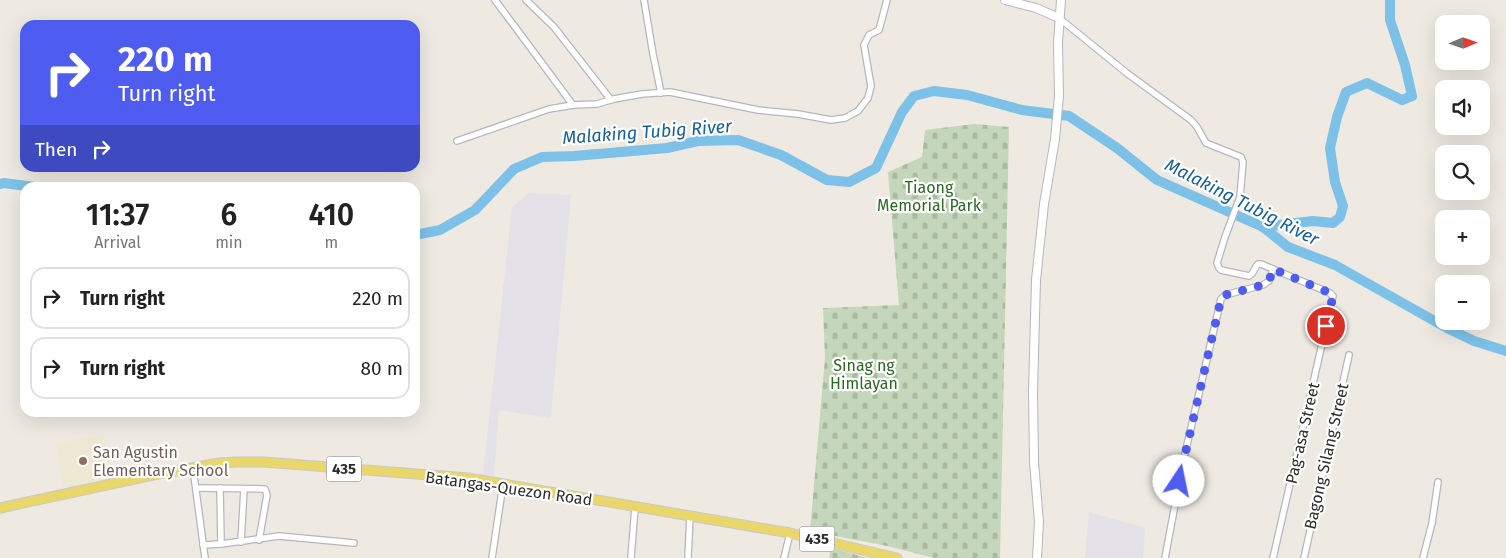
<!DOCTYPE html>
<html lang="en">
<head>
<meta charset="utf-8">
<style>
	:root { --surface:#fff; --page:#f2f2f2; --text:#222; --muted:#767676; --line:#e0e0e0 }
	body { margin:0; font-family:"Fira Sans",sans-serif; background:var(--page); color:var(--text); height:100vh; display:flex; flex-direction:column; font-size:19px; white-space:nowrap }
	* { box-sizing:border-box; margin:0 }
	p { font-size:16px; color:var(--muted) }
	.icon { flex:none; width:28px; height:28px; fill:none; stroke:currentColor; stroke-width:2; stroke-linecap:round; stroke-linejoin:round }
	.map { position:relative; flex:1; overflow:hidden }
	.details { position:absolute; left:20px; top:182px; width:400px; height:235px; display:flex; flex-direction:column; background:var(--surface); border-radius:15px; box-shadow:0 5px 20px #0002 }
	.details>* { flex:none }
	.banner { position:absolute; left:20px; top:20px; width:400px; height:152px; border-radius:15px; box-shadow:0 5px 20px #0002; background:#4e5def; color:#fff; overflow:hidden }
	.needle { width:32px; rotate:88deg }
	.fabs { position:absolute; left:1435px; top:15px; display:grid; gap:10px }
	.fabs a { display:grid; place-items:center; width:55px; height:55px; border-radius:10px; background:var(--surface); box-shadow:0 5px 20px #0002; font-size:25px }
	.pin { position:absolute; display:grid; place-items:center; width:42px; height:42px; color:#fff; margin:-21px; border:2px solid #fff; border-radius:50%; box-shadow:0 1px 5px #0007 }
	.me { position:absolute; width:55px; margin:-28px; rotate:11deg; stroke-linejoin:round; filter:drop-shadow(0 0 4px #0008) }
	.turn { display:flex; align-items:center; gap:18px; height:105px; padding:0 15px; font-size:22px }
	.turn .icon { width:65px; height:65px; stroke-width:2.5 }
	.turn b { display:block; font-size:35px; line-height:42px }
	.then { display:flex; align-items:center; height:48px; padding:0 15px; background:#0003; gap:10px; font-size:19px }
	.eta { display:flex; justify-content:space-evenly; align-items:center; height:85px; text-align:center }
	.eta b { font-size:30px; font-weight:600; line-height:35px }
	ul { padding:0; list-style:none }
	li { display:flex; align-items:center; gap:15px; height:62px; margin:0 10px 8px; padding:0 5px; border:2px solid var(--line); border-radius:15px }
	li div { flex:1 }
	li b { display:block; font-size:19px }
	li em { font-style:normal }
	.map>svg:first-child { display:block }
	.industrial { fill:#e4e1e8 }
	.education { fill:#eee8d3 }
	.cemetery { fill:url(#cemetery-stones) }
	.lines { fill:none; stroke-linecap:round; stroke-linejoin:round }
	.river { stroke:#7dc1e8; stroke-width:10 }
	.street-casing { stroke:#b5b6c0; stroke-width:8 }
	.secondary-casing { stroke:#b5b6c0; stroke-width:10 }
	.primary-casing { stroke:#c9c9c9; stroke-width:11 }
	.street { stroke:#fff; stroke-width:5.5 }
	.secondary { stroke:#fff; stroke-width:8 }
	.primary { stroke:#e9d76c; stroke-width:9 }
	.route { stroke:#4e5def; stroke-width:9; stroke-dasharray:0 16.2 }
	.education-dot { fill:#8d6e63; stroke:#fff; stroke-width:2 }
	.labels { text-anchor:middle; stroke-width:4.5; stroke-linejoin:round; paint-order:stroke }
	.shield { fill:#fff; stroke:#6d6d6d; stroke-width:1 }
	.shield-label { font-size:15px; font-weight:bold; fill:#2e2e2e }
	.park-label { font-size:16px; fill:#296920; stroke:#fff }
	.street-label { font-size:16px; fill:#2e2e2e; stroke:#fff }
	.education-label { font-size:16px; fill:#785e54; stroke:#fff; text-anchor:start }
	.water-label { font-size:18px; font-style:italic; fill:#176099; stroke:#fff }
</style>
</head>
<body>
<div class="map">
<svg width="1506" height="558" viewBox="0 0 1506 558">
	<defs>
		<pattern id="cemetery-stones" width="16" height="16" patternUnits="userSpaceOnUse" patternTransform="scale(1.25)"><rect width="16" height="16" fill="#c5d7ba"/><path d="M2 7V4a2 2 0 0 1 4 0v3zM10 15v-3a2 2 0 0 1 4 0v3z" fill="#aab9a0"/></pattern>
	</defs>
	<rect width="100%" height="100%" fill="#eeeae2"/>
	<g class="industrial">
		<path d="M529,193l42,2 -20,223 -52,-8 -5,66 -11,-1 29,-268z"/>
		<path d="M1089,512l56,16 -2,30h-58z"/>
	</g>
	<path class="education" d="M103,434l9,44 -48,9 -9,-44z"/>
	<g class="cemetery">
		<path d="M974,124l35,3 -9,431h-66l-47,-12 -77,-15 15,-173 -2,-50 76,-3 -11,-133 34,-15 3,-27z"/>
		<path d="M831,548l37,10h-39z"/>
	</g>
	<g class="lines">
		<g class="river">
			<path d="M0,184l4,-1 38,5"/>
			<path d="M1263,227l50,-6 20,2 7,-6 3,-11 -8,-24 -5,-34 7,-31 9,-25 21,-9 35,17 10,-4 -7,-31 -15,-45v-20"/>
			<path d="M415,235l25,-5 35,-20 39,-41 28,-12 32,-1 93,-8 31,-7 40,-1 43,15 46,25 22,2 27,-14 26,-56 12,-16 20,-5 33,4 55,15 47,6 48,32 40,32 106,47 25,20 47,18 112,63 27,13 32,10"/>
		</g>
		<defs>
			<g id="street">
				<path d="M495,0l78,105"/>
				<path d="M526,0l28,27 57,73"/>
				<path d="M644,0l9,54 8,39"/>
				<path d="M1059,18l69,56 63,46 6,7 9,16 35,14 2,5 -3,35 -15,40 -8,26 2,5 2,2 28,6c5,-2 5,-8 9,-12h3l69,29 3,3 -60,262"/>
				<path d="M457,141l92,-32 24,-4 24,-1 17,-5 28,-5 28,-2 88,18 40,4 33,6 14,-2 13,-7 10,-13 3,-12 -7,-41 5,-10 10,-5 8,-30"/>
				<path d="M193,468l12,90"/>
				<path d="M196,488l69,1 2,6 -8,45"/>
				<path d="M220,488l1,56"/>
				<path d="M241,542l3,-53"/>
				<path d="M203,545l18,-1 58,-8 75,7"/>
				<path d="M492,558l11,-74"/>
				<path d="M631,558l4,-51"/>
				<path d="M688,558l2,-42"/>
				<path d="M784,558l6,-25"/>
				<path d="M1165,558l18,-96 38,-163 4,-4 38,-10 6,-4 4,-12"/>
				<path d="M1304,558l45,-203"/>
				<path d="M1423,558l9,-35 6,-41"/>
			</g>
			<g id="secondary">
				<path d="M1005,0l31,8 23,10"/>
				<path d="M1037,558l2,-36 -5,-60 -1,-70 3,-112 8,-76 11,-65 4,-43 -1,-53 3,-43"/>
			</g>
			<path id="primary" d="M0,508l153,-33 66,-12 18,-1h27l204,16 18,3 304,52 107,25"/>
		</defs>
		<use href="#street" class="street-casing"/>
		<use href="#secondary" class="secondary-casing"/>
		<use href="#primary" class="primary-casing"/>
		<use href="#street" class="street"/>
		<use href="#secondary" class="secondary"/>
		<use href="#primary" class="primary"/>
	</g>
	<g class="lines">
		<path class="route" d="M1179,481l42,-182 4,-4 38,-10 6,-4 4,-12 57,24 3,3 -7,30"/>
	</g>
	<circle class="education-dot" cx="83" cy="461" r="5"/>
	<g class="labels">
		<g class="shield">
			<rect x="326.5" y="456.5" width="35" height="25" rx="4"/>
			<rect x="799.5" y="526.5" width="35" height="25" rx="4"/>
		</g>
		<g class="shield-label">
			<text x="344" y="474">435</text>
			<text x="817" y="544">435</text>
		</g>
		<g class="park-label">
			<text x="929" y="193">Tiaong<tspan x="929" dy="18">Memorial Park</tspan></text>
			<text x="864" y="371">Sinag ng<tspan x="864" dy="18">Himlayan</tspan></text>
		</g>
		<g class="street-label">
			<text transform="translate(1302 433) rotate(-77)" y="6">Pag-asa Street</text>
			<text transform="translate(1326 456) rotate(-77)" y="6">Bagong Silang Street</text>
			<text transform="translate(509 488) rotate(8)" y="6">Batangas-Quezon Road</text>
		</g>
		<g class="education-label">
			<text x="93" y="458">San Agustin<tspan x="93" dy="18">Elementary School</tspan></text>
		</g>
		<g class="water-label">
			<text transform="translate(647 132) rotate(-4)" y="6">Malaking Tubig River</text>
			<text transform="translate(1242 202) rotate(27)" y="6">Malaking Tubig River</text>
		</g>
	</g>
</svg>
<div class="fabs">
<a><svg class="needle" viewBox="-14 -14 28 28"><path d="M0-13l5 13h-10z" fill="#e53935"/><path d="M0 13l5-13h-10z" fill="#767676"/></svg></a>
<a><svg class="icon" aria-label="sound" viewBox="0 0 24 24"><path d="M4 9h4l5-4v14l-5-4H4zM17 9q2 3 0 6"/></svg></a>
<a><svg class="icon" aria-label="search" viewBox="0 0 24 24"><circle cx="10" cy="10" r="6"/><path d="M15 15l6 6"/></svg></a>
<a>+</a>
<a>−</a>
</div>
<div class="pin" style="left:1326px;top:326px;background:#d93025"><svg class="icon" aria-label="arrive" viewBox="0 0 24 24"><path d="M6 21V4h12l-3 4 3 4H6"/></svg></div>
<svg class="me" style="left:1179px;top:481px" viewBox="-20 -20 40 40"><circle r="19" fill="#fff"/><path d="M0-13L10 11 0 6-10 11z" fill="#4e5def"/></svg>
<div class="banner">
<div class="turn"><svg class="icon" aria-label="right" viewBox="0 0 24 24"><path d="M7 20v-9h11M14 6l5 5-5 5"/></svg><div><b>220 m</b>Turn right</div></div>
<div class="then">Then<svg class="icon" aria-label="right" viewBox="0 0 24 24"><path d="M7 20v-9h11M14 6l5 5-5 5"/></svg></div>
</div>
<section class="details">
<div class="eta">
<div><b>11:37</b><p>Arrival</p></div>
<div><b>6</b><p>min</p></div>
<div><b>410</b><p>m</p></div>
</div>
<ul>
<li><svg class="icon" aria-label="right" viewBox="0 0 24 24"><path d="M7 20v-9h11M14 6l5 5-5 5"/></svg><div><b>Turn right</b></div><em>220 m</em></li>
<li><svg class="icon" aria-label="right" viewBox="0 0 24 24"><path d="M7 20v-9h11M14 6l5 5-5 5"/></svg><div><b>Turn right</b></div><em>80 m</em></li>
</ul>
</section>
</div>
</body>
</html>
